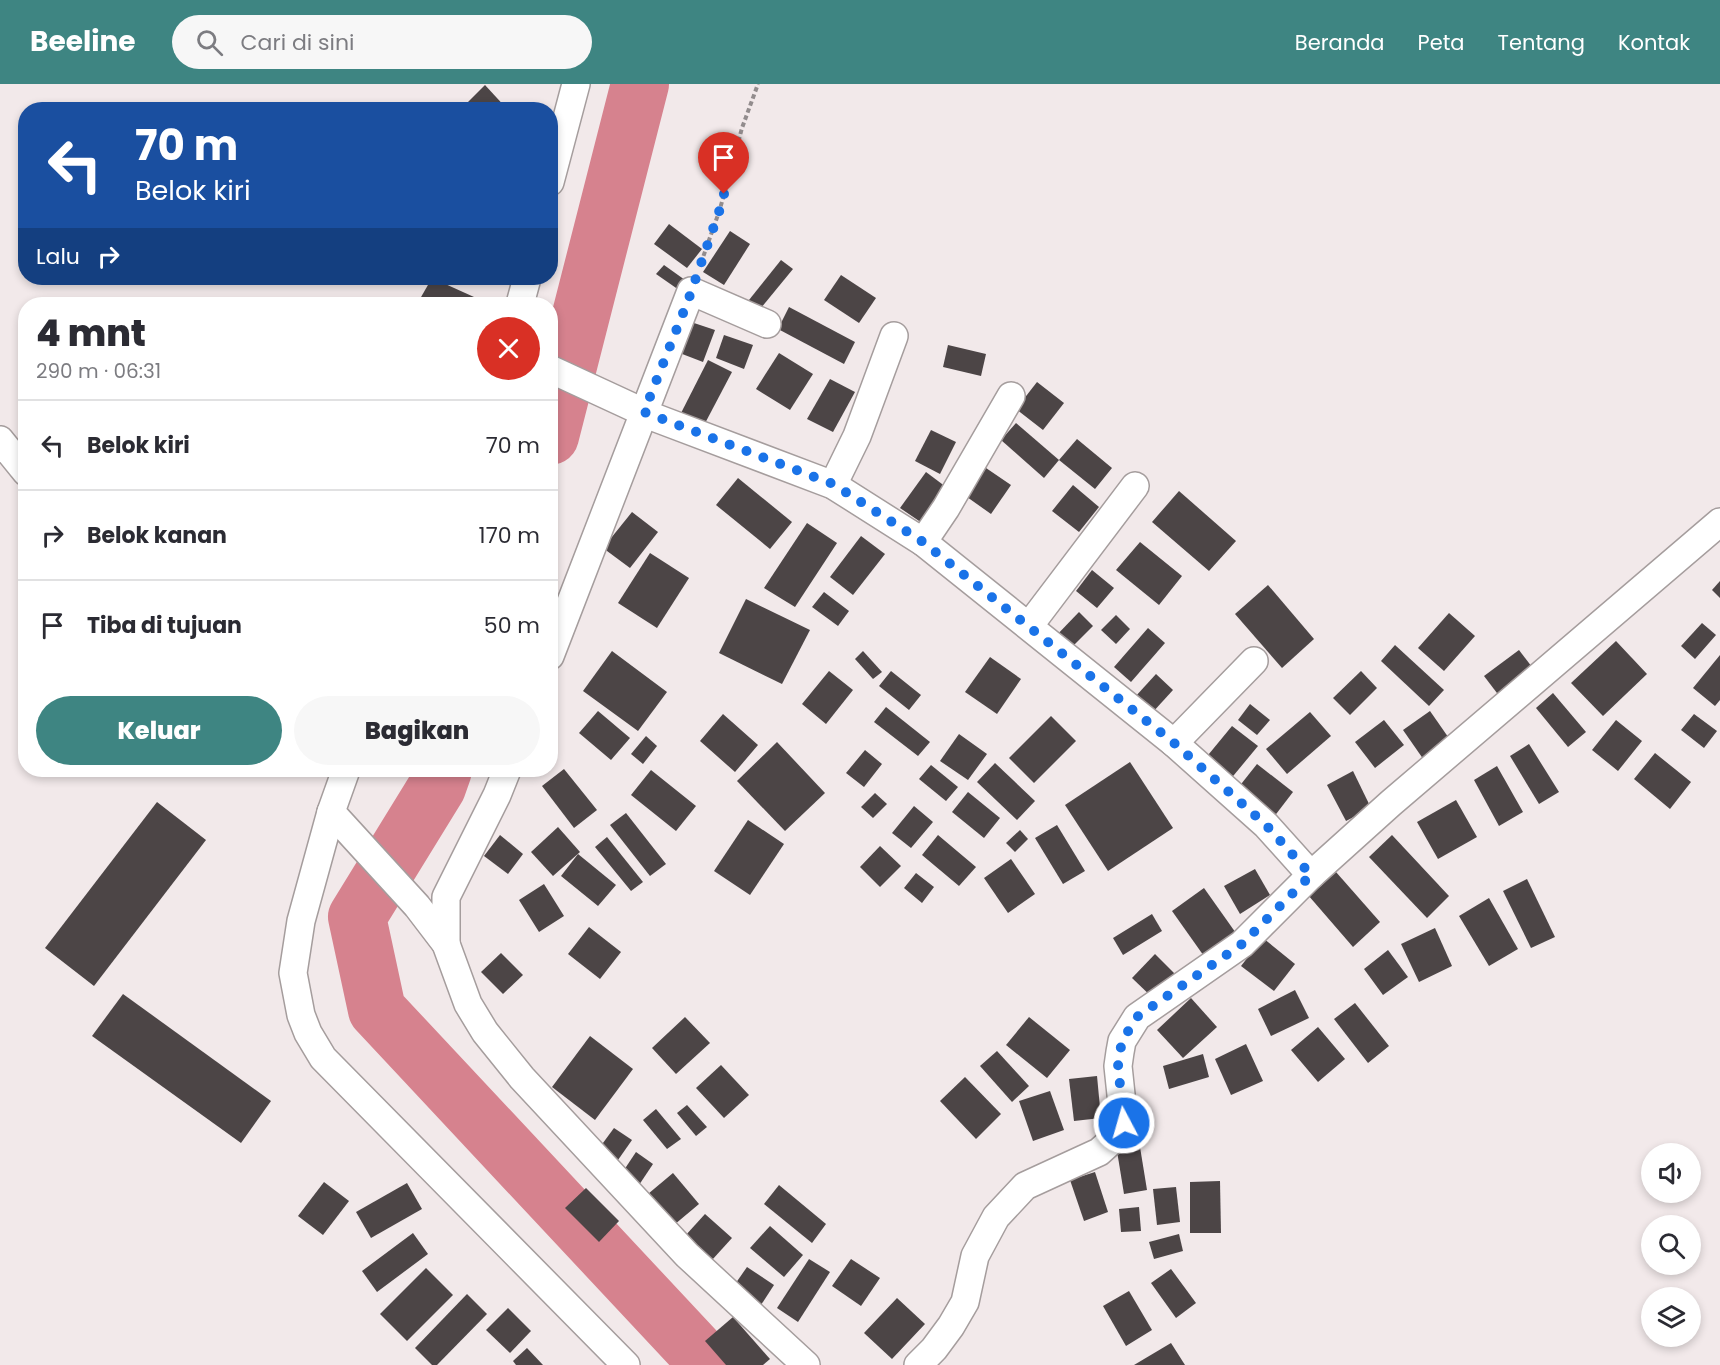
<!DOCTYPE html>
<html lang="id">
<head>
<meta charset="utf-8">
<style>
	:root { --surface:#fff; --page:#f7f7f7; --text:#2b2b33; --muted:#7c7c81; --line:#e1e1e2; --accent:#3e8582 }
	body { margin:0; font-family:Poppins,sans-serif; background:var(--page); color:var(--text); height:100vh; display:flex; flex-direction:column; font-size:22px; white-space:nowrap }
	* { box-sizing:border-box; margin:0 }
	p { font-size:20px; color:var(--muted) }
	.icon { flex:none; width:33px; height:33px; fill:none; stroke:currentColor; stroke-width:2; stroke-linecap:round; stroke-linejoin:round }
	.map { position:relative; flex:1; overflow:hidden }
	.sheet { position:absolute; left:18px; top:213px; width:540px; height:480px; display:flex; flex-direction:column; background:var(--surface); border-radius:24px; box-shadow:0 3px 9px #0003 }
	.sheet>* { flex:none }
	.guide { position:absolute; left:18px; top:18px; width:540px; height:183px; border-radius:24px; box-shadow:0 3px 9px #0003; background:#1a4fa0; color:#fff; overflow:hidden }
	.fabs { position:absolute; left:1641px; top:1059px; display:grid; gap:12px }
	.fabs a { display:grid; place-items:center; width:60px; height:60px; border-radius:50%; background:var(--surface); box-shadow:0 3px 9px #0003; font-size:30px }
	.pin { position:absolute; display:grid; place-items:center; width:51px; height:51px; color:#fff; margin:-62px -26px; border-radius:50% 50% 50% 0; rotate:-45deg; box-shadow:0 0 6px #0007 }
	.pin .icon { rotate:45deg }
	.me { position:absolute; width:66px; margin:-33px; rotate:354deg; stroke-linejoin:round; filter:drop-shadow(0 0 4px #0008) }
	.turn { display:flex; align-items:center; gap:21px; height:126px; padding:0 18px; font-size:27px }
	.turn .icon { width:78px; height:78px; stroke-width:2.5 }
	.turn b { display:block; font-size:42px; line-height:51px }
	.then { display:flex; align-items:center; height:57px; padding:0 18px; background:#0003; gap:12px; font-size:22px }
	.round { display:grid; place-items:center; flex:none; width:63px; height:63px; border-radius:32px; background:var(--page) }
	.head { display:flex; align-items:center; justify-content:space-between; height:102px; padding:0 18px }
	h1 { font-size:36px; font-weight:800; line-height:45px }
	.cta { display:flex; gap:12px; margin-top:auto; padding:12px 18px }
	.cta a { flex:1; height:69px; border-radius:36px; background:var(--accent); color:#fff; font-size:24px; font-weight:800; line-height:69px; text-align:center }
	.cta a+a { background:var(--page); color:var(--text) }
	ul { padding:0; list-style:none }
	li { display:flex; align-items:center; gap:18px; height:90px; padding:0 18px; border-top:2px solid var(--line) }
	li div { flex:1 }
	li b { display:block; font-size:22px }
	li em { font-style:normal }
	header { display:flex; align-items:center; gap:36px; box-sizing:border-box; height:84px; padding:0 30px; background:var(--accent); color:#fff }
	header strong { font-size:28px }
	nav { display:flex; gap:33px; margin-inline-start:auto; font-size:21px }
	.search { width:420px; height:54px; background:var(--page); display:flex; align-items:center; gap:15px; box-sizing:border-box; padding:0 21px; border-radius:33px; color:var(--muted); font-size:22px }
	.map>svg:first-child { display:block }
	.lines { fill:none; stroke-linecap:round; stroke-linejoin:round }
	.river { stroke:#d6828e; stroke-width:58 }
	.building { fill:#4c4546 }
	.street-casing { stroke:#a59d9d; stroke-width:30 }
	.path { stroke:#928c8d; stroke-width:4; stroke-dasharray:4.5 3; stroke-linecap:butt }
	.street { stroke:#fff; stroke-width:27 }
	.route { stroke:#1a73e8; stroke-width:10; stroke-dasharray:0 18 }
</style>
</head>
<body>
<header>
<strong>Beeline</strong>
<div class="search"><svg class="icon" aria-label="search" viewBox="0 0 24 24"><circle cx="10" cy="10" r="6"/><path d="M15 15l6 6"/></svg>Cari di sini</div>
<nav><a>Beranda</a><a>Peta</a><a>Tentang</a><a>Kontak</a></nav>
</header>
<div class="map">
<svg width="1720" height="1281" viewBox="0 0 1720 1281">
	<rect width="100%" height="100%" fill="#f2e9ea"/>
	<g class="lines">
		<g class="river">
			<path d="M550,352l90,-352"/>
			<path d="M443,686l-6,17 -80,130 20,93 332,355"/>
		</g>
	</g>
	<g class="building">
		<path d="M485,1l23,25h-48z"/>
		<path d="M669,140l33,25 -15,19 -33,-24z"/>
		<path d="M730,147l20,13 -26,41 -21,-13z"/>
		<path d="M781,176l12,9 -37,45 -11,-9z"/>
		<path d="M664,181l21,15 -6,10 -23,-16z"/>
		<path d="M841,191l35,23 -17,25 -35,-23z"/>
		<path d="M432,194l42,19 -4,7h-53z"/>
		<path d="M789,223l66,35 -11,22 -66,-35z"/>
		<path d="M688,237l27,9 -12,32 -26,-10z"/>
		<path d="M724,251l29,10 -9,24 -28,-11z"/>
		<path d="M948,261l38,9 -5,22 -38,-9z"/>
		<path d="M779,269l34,21 -23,36 -34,-21z"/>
		<path d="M708,276l24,12 -30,57 -23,-12z"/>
		<path d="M830,295l25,13 -22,40 -26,-13z"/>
		<path d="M1037,298l27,21 -21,27 -27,-21z"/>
		<path d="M1016,339l43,37 -15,18 -43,-38z"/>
		<path d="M931,346l25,12 -16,32 -25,-13z"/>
		<path d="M1077,355l35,29 -17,21 -36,-29z"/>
		<path d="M986,384l25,17 -20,29 -24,-17z"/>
		<path d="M926,388l24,18 -25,35 -25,-17z"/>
		<path d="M738,394l54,44 -22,27 -54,-44z"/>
		<path d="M1073,401l26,22 -20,25 -27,-21z"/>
		<path d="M1179,407l57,50 -27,30 -57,-49z"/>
		<path d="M632,428l26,20 -28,36 -27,-20z"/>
		<path d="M807,439l30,20 -42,64 -31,-19z"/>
		<path d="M861,452l24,18 -32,41 -23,-18z"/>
		<path d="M1140,458l42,34 -23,29 -43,-35z"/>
		<path d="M650,469l39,25 -32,50 -39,-25z"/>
		<path d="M1092,486l22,18 -17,20 -21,-17z"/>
		<path d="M1720,497v17l-8,-8z"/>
		<path d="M1268,501l46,54 -32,29 -47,-54z"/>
		<path d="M824,508l25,19 -11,15 -26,-19z"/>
		<path d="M746,515l64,31 -28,54 -63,-31z"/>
		<path d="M1079,528l14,14 -27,27 -14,-13z"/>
		<path d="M1449,529l26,23 -31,35 -26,-23z"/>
		<path d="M1116,531l14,14 -14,15 -15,-14z"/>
		<path d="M1702,539l14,12 -21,24 -14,-13z"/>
		<path d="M1148,544l17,15 -34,39 -17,-15z"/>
		<path d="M1616,557l31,33 -44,42 -32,-33z"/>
		<path d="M1395,561l49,45 -15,16 -48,-45z"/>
		<path d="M1519,566l16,21 -35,26 -16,-21z"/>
		<path d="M612,567l55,41 -29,39 -55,-40z"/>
		<path d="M863,567l19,21 -9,7 -18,-20z"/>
		<path d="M1720,571v45l-5,6 -22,-18z"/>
		<path d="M990,573l31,22 -24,35 -32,-22z"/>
		<path d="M829,587l24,19 -27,34 -24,-20z"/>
		<path d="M891,587l30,24 -12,15 -30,-24z"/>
		<path d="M1361,587l16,17 -27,27 -17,-17z"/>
		<path d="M1156,590l17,16 -21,23 -17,-16z"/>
		<path d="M1553,609l33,39 -18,15 -32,-39z"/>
		<path d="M1250,620l20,16 -13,15 -19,-15z"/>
		<path d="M886,623l44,35 -12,14 -44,-34z"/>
		<path d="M598,627l32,27 -19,22 -32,-27z"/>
		<path d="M1430,627l23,33 -27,19 -23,-33z"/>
		<path d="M1310,628l21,24 -44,38 -21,-25z"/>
		<path d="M723,630l35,31 -23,27 -35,-31z"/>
		<path d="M1694,630l23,17 -13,17 -23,-18z"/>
		<path d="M1051,632l25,25 -42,42 -25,-25z"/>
		<path d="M1384,636l20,25 -29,23 -20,-26z"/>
		<path d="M1616,636l26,21 -24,30 -26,-21z"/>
		<path d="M1232,642l26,20 -29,35 -25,-21z"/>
		<path d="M959,650l28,20 -19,26 -28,-19z"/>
		<path d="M646,652l11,10 -14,18 -12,-10z"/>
		<path d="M777,658l48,51 -40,38 -48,-50z"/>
		<path d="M1529,660l30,48 -20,12 -29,-48z"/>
		<path d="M865,666l17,14 -18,23 -18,-14z"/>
		<path d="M1655,669l36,29 -21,27 -36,-30z"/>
		<path d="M1130,678l43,66 -65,43 -43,-66z"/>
		<path d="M995,679l40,38 -18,19 -40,-38z"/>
		<path d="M1257,680l36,28 -23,30 -36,-29z"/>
		<path d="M931,681l27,22 -12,14 -27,-22z"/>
		<path d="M1497,682l26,46 -24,14 -25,-46z"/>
		<path d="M564,685l33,41 -23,18 -32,-42z"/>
		<path d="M651,686l45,36 -20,25 -45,-36z"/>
		<path d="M1353,687l18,37 -25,13 -19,-36z"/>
		<path d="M968,708l32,26 -16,20 -32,-26z"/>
		<path d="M875,709l12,11 -14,14 -12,-11z"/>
		<path d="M1456,716l21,37 -39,22 -21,-37z"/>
		<path d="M157,718l49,38 -112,146 -49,-38z"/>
		<path d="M914,722l19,16 -22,26 -19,-15z"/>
		<path d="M626,729l40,51 -16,12 -40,-51z"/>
		<path d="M748,736l36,24 -34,51 -36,-24z"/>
		<path d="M1057,741l28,46 -22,13 -28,-46z"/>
		<path d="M558,743l22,25 -27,24 -22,-24z"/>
		<path d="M1020,746l8,9 -13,13 -9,-9z"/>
		<path d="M500,751l23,19 -15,20 -24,-18z"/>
		<path d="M938,751l38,32 -17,19 -37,-31z"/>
		<path d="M1392,751l57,61 -22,22 -58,-61z"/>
		<path d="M607,753l36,45 -12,9 -36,-44z"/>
		<path d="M880,762l21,20 -21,21 -20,-20z"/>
		<path d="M578,770l38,31 -18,21 -37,-30z"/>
		<path d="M1011,775l24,35 -27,19 -24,-35z"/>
		<path d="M1255,785l15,26 -30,19 -16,-28z"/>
		<path d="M1336,788l44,50 -27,25 -45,-52z"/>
		<path d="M916,789l18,14 -12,16 -18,-15z"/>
		<path d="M1527,795l28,58 -24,11 -28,-57z"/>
		<path d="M544,800l20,32 -25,16 -20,-32z"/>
		<path d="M1204,804l34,48 -32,23 -34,-48z"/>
		<path d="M1489,814l29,51 -29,17 -30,-50z"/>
		<path d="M1152,830l10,17 -39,24 -10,-17z"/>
		<path d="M589,843l32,25 -21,27 -32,-25z"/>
		<path d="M1435,844l17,38 -33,16 -18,-38z"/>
		<path d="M1263,854l32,26 -21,27 -33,-25z"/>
		<path d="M1388,866l20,27 -25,18 -19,-26z"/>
		<path d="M501,869l22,22 -20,19 -22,-22z"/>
		<path d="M1155,870l24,24 -23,23 -24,-23z"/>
		<path d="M1295,906l14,28 -38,18 -13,-27z"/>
		<path d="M123,910l148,107 -30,42 -149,-107z"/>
		<path d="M1191,914l26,29 -34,31 -26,-28z"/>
		<path d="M1355,919l34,43 -21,17 -34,-44z"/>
		<path d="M685,933l25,26 -34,31 -24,-26z"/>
		<path d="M1029,933l41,33 -23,28 -41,-33z"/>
		<path d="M1318,943l27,32 -27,23 -27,-32z"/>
		<path d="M590,952l43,33 -38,51 -43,-33z"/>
		<path d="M1246,960l17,37 -32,14 -16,-36z"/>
		<path d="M997,967l32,35 -17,16 -32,-36z"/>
		<path d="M1203,970l6,23 -40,12 -6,-23z"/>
		<path d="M721,981l28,30 -25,23 -28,-30z"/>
		<path d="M1097,992l4,42 -27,3 -5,-42z"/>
		<path d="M965,993l36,37 -25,25 -36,-38z"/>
		<path d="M1050,1007l14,39 -31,11 -14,-40z"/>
		<path d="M687,1021l20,22 -11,9 -19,-23z"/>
		<path d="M656,1025l25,30 -14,10 -24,-29z"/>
		<path d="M614,1044l18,12 -14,20 -18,-13z"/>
		<path d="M1140,1063l7,43 -23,4 -7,-43z"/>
		<path d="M636,1068l17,12 -16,24 -17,-12z"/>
		<path d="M1095,1088l13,40 -24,9 -14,-41z"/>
		<path d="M673,1089l26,31 -25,21 -26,-31z"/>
		<path d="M1220,1097l1,52h-31v-51z"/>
		<path d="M324,1098l25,19 -26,34 -25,-19z"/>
		<path d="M407,1099l15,26 -51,29 -15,-26z"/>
		<path d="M779,1101l47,39 -14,19 -48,-39z"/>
		<path d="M1176,1103l4,35 -23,3 -4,-36z"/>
		<path d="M586,1104l33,33 -20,21 -34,-34z"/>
		<path d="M1139,1123l2,24 -20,1 -2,-23z"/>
		<path d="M705,1130l27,24 -20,22 -27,-24z"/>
		<path d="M770,1142l33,29 -19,22 -34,-29z"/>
		<path d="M413,1149l15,21 -51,38 -15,-21z"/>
		<path d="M1179,1150l4,17 -29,8 -5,-17z"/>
		<path d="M809,1175l21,13 -32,50 -21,-14z"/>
		<path d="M851,1175l29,19 -19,28 -29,-20z"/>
		<path d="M747,1183l27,18 -15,23 -28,-18z"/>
		<path d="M426,1184l27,27 -46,46 -27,-27z"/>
		<path d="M1171,1185l25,34 -20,15 -25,-35z"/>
		<path d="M1129,1207l23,39 -26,16 -23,-40z"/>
		<path d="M467,1210l20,20 -50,51h-5l-17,-17z"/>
		<path d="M897,1214l28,26 -33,35 -28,-26z"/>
		<path d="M508,1224l23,23 -21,22 -24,-23z"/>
		<path d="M733,1233l37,42 -7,6h-37l-21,-24z"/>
		<path d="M1171,1259l14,22h-51z"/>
		<path d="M527,1264l16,17h-27l-3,-4z"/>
	</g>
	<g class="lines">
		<defs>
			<g id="street">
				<path d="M550,98l26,-98"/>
				<path d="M520,220l7,-26"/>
				<path d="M550,285l106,49 177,67 90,57 251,201 92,82 45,50"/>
				<path d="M0,356l26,32"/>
				<path d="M833,401l24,-49 37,-100"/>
				<path d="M923,458l23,-34 65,-112"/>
				<path d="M1029,542l106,-140"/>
				<path d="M550,572l141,-365 76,33"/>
				<path d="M1174,659l80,-82"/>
				<path d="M346,686l-15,42 86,94 29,38 22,60 17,28 37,46 165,177 119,110"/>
				<path d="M331,728l-30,109 -8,52 8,42 7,18 15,25 303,307"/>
				<path d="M446,860v-47l51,-102 10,-25"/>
				<path d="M918,1281l16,-16 17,-23 14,-24 10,-46 21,-39 29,-31 74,-34 20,-18 5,-11 -6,-57 2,-14 2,-11 15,-24 105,-73 69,-69 80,-72 329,-281"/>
			</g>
		</defs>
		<use href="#street" class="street-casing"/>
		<path class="path" d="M701,179l19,-54 22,-81 16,-44"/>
		<use href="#street" class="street"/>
	</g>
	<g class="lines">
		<path class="route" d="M724,110l-4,15 -31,89 -45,114 189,72 90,58 251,201 92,82 45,50 -69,69 -105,73 -15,24 -2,11 -2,14 6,57"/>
	</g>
</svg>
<div class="fabs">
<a><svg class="icon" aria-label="sound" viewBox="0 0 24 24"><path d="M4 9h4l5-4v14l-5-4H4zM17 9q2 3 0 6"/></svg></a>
<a><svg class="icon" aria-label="search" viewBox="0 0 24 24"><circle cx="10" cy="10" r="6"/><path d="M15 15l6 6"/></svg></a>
<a><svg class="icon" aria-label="layers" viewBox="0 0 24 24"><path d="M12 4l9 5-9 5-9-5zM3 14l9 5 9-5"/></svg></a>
</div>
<div class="pin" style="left:724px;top:110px;background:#d93025"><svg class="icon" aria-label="arrive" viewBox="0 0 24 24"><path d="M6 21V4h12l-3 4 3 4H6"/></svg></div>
<svg class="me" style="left:1124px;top:1039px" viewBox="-20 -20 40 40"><circle r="17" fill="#1a73e8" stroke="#fff" stroke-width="3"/><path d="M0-11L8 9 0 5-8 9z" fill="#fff"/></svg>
<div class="guide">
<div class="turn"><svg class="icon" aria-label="left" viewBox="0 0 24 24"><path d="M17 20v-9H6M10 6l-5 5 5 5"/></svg><div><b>70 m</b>Belok kiri</div></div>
<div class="then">Lalu<svg class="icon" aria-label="right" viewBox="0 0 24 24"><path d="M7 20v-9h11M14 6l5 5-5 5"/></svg></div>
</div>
<section class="sheet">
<div class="head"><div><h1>4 mnt</h1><p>290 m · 06:31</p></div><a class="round" style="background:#d93025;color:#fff"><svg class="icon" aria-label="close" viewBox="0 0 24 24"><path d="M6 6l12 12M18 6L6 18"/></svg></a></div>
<ul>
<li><svg class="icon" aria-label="left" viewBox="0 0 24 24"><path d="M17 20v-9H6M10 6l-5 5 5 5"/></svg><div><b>Belok kiri</b></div><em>70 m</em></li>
<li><svg class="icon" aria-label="right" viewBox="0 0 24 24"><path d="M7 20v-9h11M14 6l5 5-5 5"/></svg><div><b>Belok kanan</b></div><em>170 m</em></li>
<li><svg class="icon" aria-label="arrive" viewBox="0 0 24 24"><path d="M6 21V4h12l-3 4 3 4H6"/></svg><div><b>Tiba di tujuan</b></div><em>50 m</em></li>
</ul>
<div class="cta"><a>Keluar</a><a>Bagikan</a></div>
</section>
</div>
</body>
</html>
